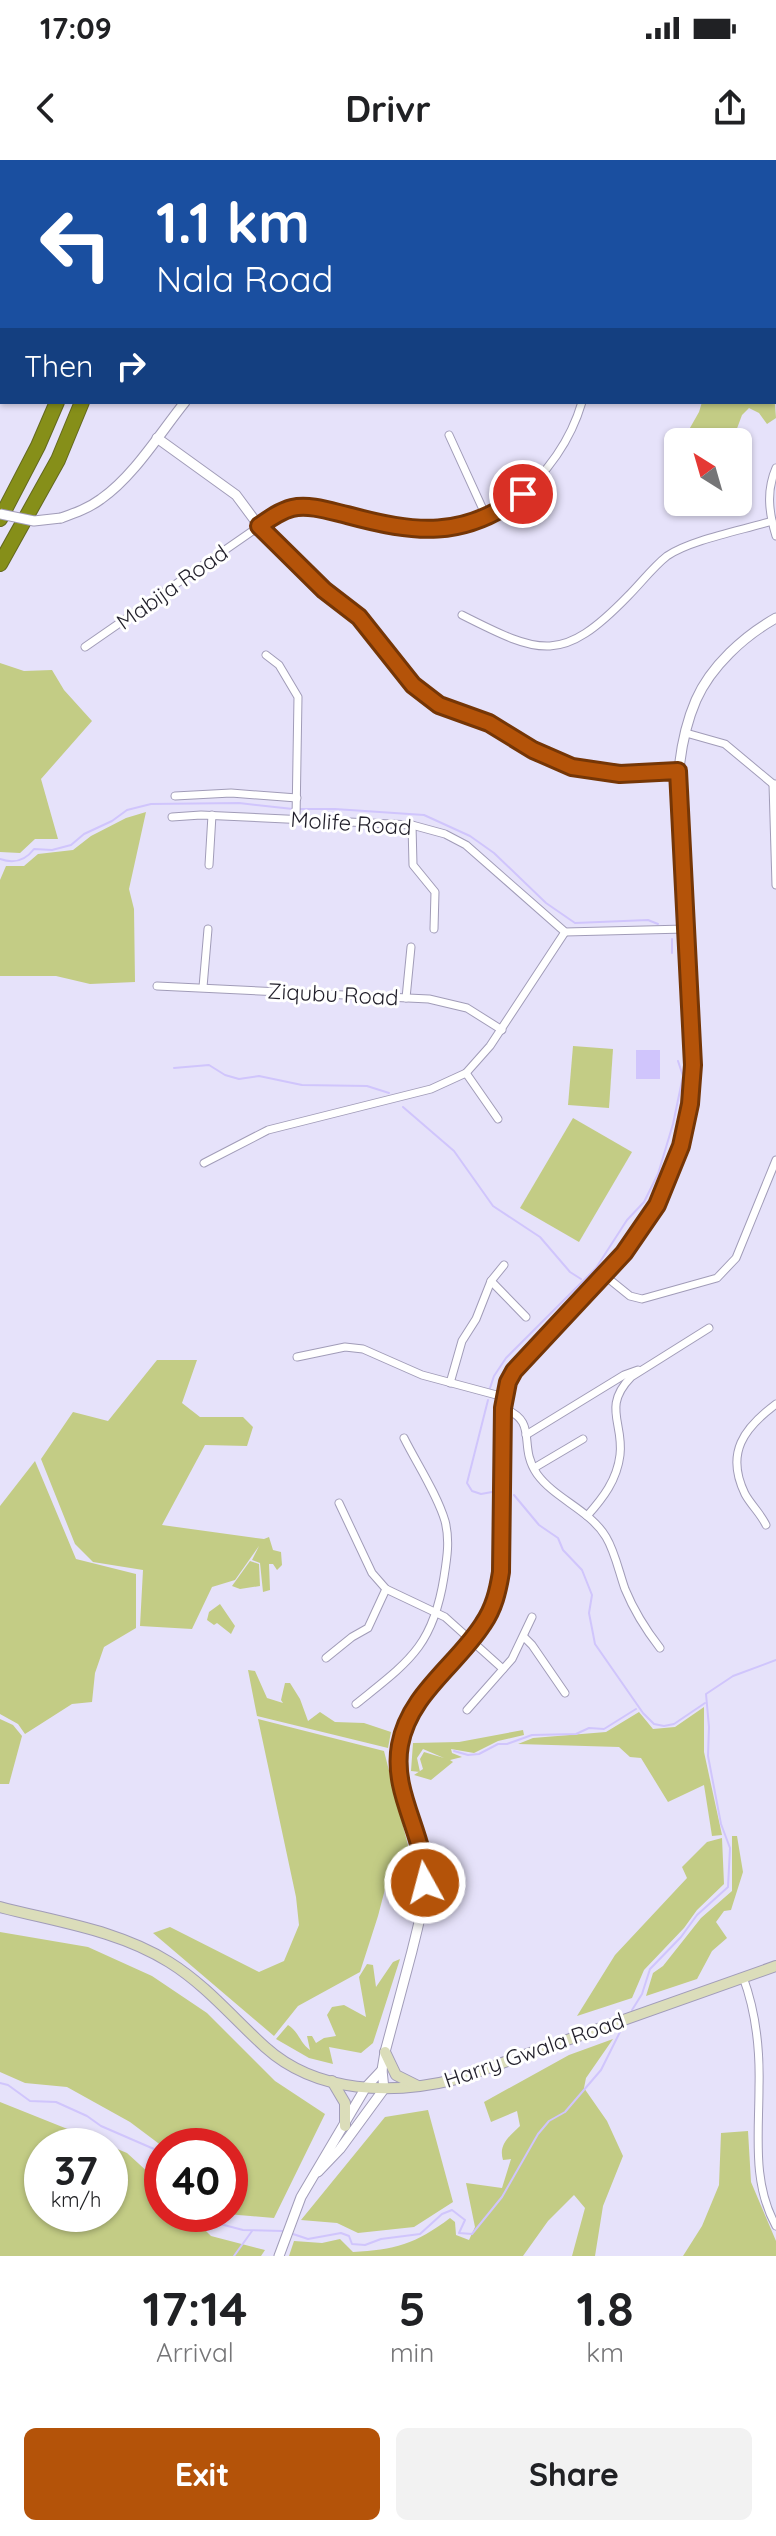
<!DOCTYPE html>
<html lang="en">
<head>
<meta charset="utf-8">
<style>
	:root { --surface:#fff; --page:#f2f2f2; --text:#202124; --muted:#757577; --accent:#b45309 }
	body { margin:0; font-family:Quicksand,sans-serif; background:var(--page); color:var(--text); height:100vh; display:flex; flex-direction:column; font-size:30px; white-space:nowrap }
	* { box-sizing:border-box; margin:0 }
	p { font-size:26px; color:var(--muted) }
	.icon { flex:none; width:44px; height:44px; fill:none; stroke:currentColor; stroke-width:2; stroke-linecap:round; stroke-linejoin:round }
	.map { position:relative; height:2096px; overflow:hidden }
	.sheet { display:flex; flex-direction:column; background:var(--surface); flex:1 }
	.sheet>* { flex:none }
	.guide { position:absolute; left:0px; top:0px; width:776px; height:244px; box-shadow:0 2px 6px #0004; background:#1a4fa0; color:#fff; overflow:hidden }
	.needle { width:52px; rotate:323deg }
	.fabs { position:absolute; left:664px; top:268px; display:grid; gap:16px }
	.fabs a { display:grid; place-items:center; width:88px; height:88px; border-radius:12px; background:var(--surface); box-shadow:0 2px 6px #0004; font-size:40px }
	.speed { position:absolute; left:24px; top:1968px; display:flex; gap:16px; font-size:40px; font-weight:700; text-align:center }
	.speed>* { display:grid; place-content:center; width:104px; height:104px; border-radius:50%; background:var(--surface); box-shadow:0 2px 6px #0004; line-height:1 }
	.speed small { font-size:20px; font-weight:400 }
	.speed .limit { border:12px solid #d22; background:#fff; color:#111 }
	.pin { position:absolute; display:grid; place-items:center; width:68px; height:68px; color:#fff; margin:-34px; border:4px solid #fff; border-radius:50%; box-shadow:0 2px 8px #0007 }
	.me { position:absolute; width:88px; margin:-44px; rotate:353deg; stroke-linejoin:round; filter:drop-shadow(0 0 6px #0008) }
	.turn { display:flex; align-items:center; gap:28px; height:168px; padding:0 24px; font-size:36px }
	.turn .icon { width:104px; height:104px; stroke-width:2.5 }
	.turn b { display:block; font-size:56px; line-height:68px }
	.then { display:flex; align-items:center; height:76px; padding:0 24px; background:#0003; gap:16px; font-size:30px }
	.eta { display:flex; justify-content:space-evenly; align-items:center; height:136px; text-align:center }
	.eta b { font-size:48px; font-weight:800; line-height:56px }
	.primary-button { display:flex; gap:16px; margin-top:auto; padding:16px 24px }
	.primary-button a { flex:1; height:92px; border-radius:12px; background:var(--accent); color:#fff; font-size:32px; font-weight:800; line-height:92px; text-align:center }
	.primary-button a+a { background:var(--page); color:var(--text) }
	.status { display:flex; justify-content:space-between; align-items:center; height:56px; padding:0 40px; background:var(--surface); direction:ltr }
	.status svg { height:22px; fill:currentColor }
	header { display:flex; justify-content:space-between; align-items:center; height:104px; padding:0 24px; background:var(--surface); font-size:36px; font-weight:800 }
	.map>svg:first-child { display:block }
	.green { fill:#c3cc85 }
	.water { fill:#d0c5fc }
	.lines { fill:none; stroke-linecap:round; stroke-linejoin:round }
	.stream { stroke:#d0c5fc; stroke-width:2 }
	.minor-casing { stroke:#a19cb8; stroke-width:9 }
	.tertiary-casing { stroke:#a19cb8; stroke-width:11 }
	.secondary-casing { stroke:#a19cb8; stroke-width:12 }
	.motorway-casing { stroke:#63681f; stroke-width:16 }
	.minor { stroke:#fff; stroke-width:7 }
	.tertiary { stroke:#fff; stroke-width:9 }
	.secondary { stroke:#dbddba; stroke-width:10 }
	.motorway { stroke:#868f19; stroke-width:14 }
	.tertiary-bridge-casing { stroke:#a19cb8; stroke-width:11; stroke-linecap:butt }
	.tertiary-bridge { stroke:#fff; stroke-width:9 }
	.route-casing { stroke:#753606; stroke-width:20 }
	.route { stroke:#b45309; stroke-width:14 }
	.labels { text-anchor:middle; stroke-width:6; stroke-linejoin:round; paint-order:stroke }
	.street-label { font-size:22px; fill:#211f2a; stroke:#fff }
</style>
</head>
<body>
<div class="status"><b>17:09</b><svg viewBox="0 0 49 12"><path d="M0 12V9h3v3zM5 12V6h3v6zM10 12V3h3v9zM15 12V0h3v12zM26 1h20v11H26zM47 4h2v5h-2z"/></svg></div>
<header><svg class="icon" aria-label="back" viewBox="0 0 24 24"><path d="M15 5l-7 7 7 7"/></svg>Drivr<svg class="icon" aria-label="share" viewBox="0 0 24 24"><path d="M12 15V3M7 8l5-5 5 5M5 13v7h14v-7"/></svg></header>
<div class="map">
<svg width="776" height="2096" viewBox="0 0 776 2096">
	<rect width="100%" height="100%" fill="#e6e2fa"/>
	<g class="green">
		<path d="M698,0h78l-2,65v-63h-79z"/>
		<path d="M774,232l2,26 -9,6 -8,-11 -10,-5 -7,7 -10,27h-50l17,-30 3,-10h72z"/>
		<path d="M0,503l24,8 28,-1 12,20 28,31 -51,58 17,60h-23l-15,14 -20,-1z"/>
		<path d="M146,652l-17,77 5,20 1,73 -45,2 -34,-8h-56v-96l6,-14h18l14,-12 35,-4 18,-14 35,-18z"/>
		<path d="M573,886l40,3 -4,59 -41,-3z"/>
		<path d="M573,958l59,34 -53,90 -59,-34z"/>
		<path d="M157,1200h40l-15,43 18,14h43l10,10 -6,19 -42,-1 -43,80 102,14 5,-2 4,13 8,2 1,13 -5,5 -4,-6h-4l1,26 -7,2 -3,-29 -8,-3 7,-14 -24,34 -23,7 -20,42 -52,-3 3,-56 -50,-8 -18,-18 -34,-85 32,-47 35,9z"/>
		<path d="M35,1301l41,98 60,15v54l-32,19 -9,26 -3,29 -20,2 -47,30 -7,-10 -18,-10v-208z"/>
		<path d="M250,1401l9,3 1,22 -20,3 -8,-3z"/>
		<path d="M220,1444l15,22 -4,8 -14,-11 -3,2 -7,-5 2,-8z"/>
		<path d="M248,1510l7,1 12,27 16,5 -2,-3 4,-17h5l10,16 8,22 12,-9 15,10 29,1 27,9 -3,16 -131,-32z"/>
		<path d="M704,1547v45l18,83 -10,1 -8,-51 -36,17 -27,-44 -11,-1 -11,-10 -101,-3 15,-6 73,-6 33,-20 14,17 22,-2z"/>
		<path d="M0,1559l13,6 9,11 -13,48h-9z"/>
		<path d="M258,1559l126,32 29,114 -23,5 -12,46 -18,56 -62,34 -24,30 -121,-103 17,-6 89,45 25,-11 15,-36 -3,-28z"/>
		<path d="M523,1570l1,5 -26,6 -24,12 -23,-4 1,4 10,4 -12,3 3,2 -22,18 -17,-5 9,-6 -3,-10 4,-7 20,6 -21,-9 -6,9 3,14 -9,-1 2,-28 46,-1z"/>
		<path d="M732,1676h5l6,36 -12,38 -7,1 -8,11 11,16 -15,13 -15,28 -51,17 7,-23 10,-7 38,-48 31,-27z"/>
		<path d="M722,1678l2,46 -27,26 -13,18 -40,42 -12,28 -55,18 38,-61 72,-77 -5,-11 25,-25z"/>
		<path d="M0,1772l88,15 64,29 55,37 68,68 50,33 -51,104 -47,-4h3v-68h-68l-32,-24 -63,-35 -42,-4 -25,-11z"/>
		<path d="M400,1799l-27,84 -12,10 -32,-6 4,17 -24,-6 -33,-19 12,-14c11,7 12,18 22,25l-3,-14h5l4,7 8,-5 12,-2 -9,-21 5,-8 12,-2 22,12 -7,-40 8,-13 6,1 3,22 17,-25z"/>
		<path d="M613,1879l-27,39 -2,10 23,33 16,35 -20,50 -8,50h-23l13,-48 -11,-13 -26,26 -25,35h-234l5,-15 28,2 18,-4 13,13c41,-2 63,-8 97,-34l5,4 1,13 13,5 6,-13 -9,-44 36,5 9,-29 -8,1c-5,-16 7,-24 17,-34l-3,-15 -26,11 -7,-20 85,-47z"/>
		<path d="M0,1942l110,44h-68v68h68v-68l17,7 35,32v29h27l22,22 54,14 -4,6h-261z"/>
		<path d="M428,1950l25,92 -39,25 -56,6 -21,-10 -36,-3 84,-103z"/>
		<path d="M748,1971l3,51 25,59v15h-93l19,-30 17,-41 2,-52z"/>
	</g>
	<rect class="water" x="636" y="890" width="24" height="29"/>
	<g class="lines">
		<g class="stream">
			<path d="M299,649h36l89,6 46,21 24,17 52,50 29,20 73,-3 10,4"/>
			<path d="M0,699c14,5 25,2 34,-10l18,1 19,-5 13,-11 28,-13 15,-11 24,-6 88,-1 54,6"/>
			<path d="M672,793v-14"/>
			<path d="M174,908l35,-3 16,10 14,4 20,-3 43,9 65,1 22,7"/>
			<path d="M403,947l51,44 39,55 47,31 30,35 11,7"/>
			<path d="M490,1228l4,-12 12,-18 90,-90 31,-48 17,-18 14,-28 15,-50 10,-48 -5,-15"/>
			<path d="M488,1240l-21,83 5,8 9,3 11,-2"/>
			<path d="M514,1335l25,30 19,13 5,12 19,20 10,25 -3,18 6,31 48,69 11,11 10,2 10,-2 31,-21"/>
			<path d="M454,1591l14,4 11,-1 19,-10h9l25,-9 44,-1 13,-6 15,1 32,-20"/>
			<path d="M632,1850l10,-16 8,-25 31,-32 16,-22 31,-28 2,-39 -9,-24 -13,-68 1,-29 -3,-33 27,-18 43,-16"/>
			<path d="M0,1923l8,2 22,16 26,1 31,14 14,10 53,23 8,8"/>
			<path d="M196,2054l9,6 38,10 40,1"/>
			<path d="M290,2073l18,6 33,-6 8,3 3,8 13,1 16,-6 39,-5 22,-20 10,-4 13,10 -6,13 13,1 30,-37 36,-63 11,-13 16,-9 36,-42 22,-44"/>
			<path d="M234,2096l18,-25"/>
		</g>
		<defs>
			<g id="minor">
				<path d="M553,2l2,-2"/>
				<path d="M0,138l2,3"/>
				<path d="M449,275l37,81"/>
				<path d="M776,308c-10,23 -7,45 0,68"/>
				<path d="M462,455c79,40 100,49 166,-19 13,-13 25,-29 39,-40 23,-16 76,-26 105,-35"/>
				<path d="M85,487l189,-131c40,-22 89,6 130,13 83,13 156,-52 178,-127"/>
				<path d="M266,495l13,10 19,32 -2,122"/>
				<path d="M686,573l39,11 48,40h3"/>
				<path d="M773,624l3,101"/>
				<path d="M175,636l56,-3 66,5"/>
				<path d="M172,657l29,-2 211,10 33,9 21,11 99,87 120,-3"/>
				<path d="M412,665l1,40 22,27 -1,37"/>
				<path d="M209,705l3,-50"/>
				<path d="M157,826l272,13 38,9 35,22"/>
				<path d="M203,827l5,-58"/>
				<path d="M406,838l5,-51"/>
				<path d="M466,913l32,46"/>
				<path d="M204,1003l64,-33 163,-41 35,-16 24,-27 75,-114"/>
				<path d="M604,1115l26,21 12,3 75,-21 19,-20 40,-98"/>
				<path d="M491,1121l35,36"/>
				<path d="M297,1197l48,-10 18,2 59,26 82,22"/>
				<path d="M450,1223l12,-42 14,-22 15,-38 13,-16"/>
				<path d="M503,1248c37,14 14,37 34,66 18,25 53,36 69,63 9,15 13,35 19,52 9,22 21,41 35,59"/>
				<path d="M526,1275l98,-60 14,-5"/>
				<path d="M534,1308l49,-29"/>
				<path d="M339,1343l33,70 14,16 59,28 58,52"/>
				<path d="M587,1356c16,-18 30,-36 33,-61 4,-32 -18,-48 11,-78l78,-49"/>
				<path d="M766,1365c-5,-11 -15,-20 -21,-31 -20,-41 -1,-66 31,-90"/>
				<path d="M524,1477l8,8 33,48"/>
				<path d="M326,1498l26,-21 16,-9 18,-39"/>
				<path d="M356,1544c52,-42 77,-57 88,-127 3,-19 6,-37 1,-56 -8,-27 -28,-57 -41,-83"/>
				<path d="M467,1550l45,-51 20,-42"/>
				<path d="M743,1817c13,35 17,73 16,110 0,48 -7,96 17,139"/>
			</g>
			<g id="tertiary">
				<path d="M342,0l1,2"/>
				<path d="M157,278l79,57 23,31 33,33 32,31 44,37 35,48 27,24 59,24 44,27 39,17 48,7 58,-3"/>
				<path d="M61,358c14,-5 28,-10 40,-19 33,-23 59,-66 84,-97"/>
				<path d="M318,2012l22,-23 44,-60 -2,-19 3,-18c9,-34 18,-67 27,-101 6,-25 14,-52 13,-78 -2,-46 -35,-83 -25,-130 12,-54 65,-83 90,-130 6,-13 9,-27 11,-41l2,-164 5,-26 6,-11 110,-118 33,-48 24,-59 9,-42 3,-39c-1,-37 -2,-74 -5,-110 -6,-80 -25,-179 8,-255 15,-34 48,-64 80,-82"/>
				<path d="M279,2096l22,-59 65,-110 16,-17"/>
			</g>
			<g id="secondary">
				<path d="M0,1747c57,15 118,23 169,55 37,23 64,56 96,85 52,47 128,48 192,32l319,-113"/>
				<path d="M385,1892l11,23 22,11"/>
				<path d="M332,1921l13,22v23"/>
			</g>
			<g id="motorway">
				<path d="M132,2l1,-2"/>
				<path d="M158,2l1,-2"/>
				<path d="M0,359l38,-73 19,-44"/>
				<path d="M0,404l58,-104 24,-58"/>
			</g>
		</defs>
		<use href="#minor" class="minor-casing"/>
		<use href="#tertiary" class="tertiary-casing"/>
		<use href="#secondary" class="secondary-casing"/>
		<use href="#motorway" class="motorway-casing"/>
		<use href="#minor" class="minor"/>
		<use href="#tertiary" class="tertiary"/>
		<use href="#secondary" class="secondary"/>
		<use href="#motorway" class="motorway"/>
		<defs>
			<path id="tertiary-bridge" d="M0,354l34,7 27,-3"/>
		</defs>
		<use href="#tertiary-bridge" class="tertiary-bridge-casing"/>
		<use href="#tertiary-bridge" class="tertiary-bridge"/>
	</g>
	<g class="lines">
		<defs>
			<path id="route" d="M425,1723c1,-48 -34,-89 -25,-138 9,-51 57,-80 83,-121 11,-16 15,-33 18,-52l2,-164 5,-26 6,-11 110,-118 33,-48 24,-59 9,-42 3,-39 -15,-294 -58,3 -48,-7 -39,-17 -44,-27 -50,-18 -26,-20 -54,-68 -35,-27 -65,-64c10,-7 21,-15 33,-18 17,-4 38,3 55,7 67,18 117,25 176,-21"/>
		</defs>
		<use href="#route" class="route-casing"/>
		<use href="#route" class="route"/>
	</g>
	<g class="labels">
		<g class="street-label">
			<text transform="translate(172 427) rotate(-35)" y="8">Mabija Road</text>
			<text transform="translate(351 663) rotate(4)" y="8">Molife Road</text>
			<text transform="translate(333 834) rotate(3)" y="8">Ziqubu Road</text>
			<text transform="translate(534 1890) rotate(-19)" y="8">Harry Gwala Road</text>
		</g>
	</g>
</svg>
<div class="fabs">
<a><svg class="needle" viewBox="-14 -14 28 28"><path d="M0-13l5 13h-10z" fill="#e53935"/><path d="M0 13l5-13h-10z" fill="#757577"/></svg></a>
</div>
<div class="speed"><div>37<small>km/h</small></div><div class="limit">40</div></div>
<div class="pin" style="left:523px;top:334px;background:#d93025"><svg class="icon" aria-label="arrive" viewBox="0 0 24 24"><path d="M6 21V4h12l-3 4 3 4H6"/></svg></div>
<svg class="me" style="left:425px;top:1723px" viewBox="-20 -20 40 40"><circle r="17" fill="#b45309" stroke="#fff" stroke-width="3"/><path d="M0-11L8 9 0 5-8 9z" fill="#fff"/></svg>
<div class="guide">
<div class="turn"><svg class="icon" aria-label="left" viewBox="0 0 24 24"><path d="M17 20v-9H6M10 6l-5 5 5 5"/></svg><div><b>1.1 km</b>Nala Road</div></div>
<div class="then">Then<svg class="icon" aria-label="right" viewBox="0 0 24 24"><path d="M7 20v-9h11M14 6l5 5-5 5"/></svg></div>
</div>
</div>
<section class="sheet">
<div class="eta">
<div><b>17:14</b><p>Arrival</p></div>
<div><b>5</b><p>min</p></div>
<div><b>1.8</b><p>km</p></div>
</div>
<div class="primary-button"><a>Exit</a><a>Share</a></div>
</section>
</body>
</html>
